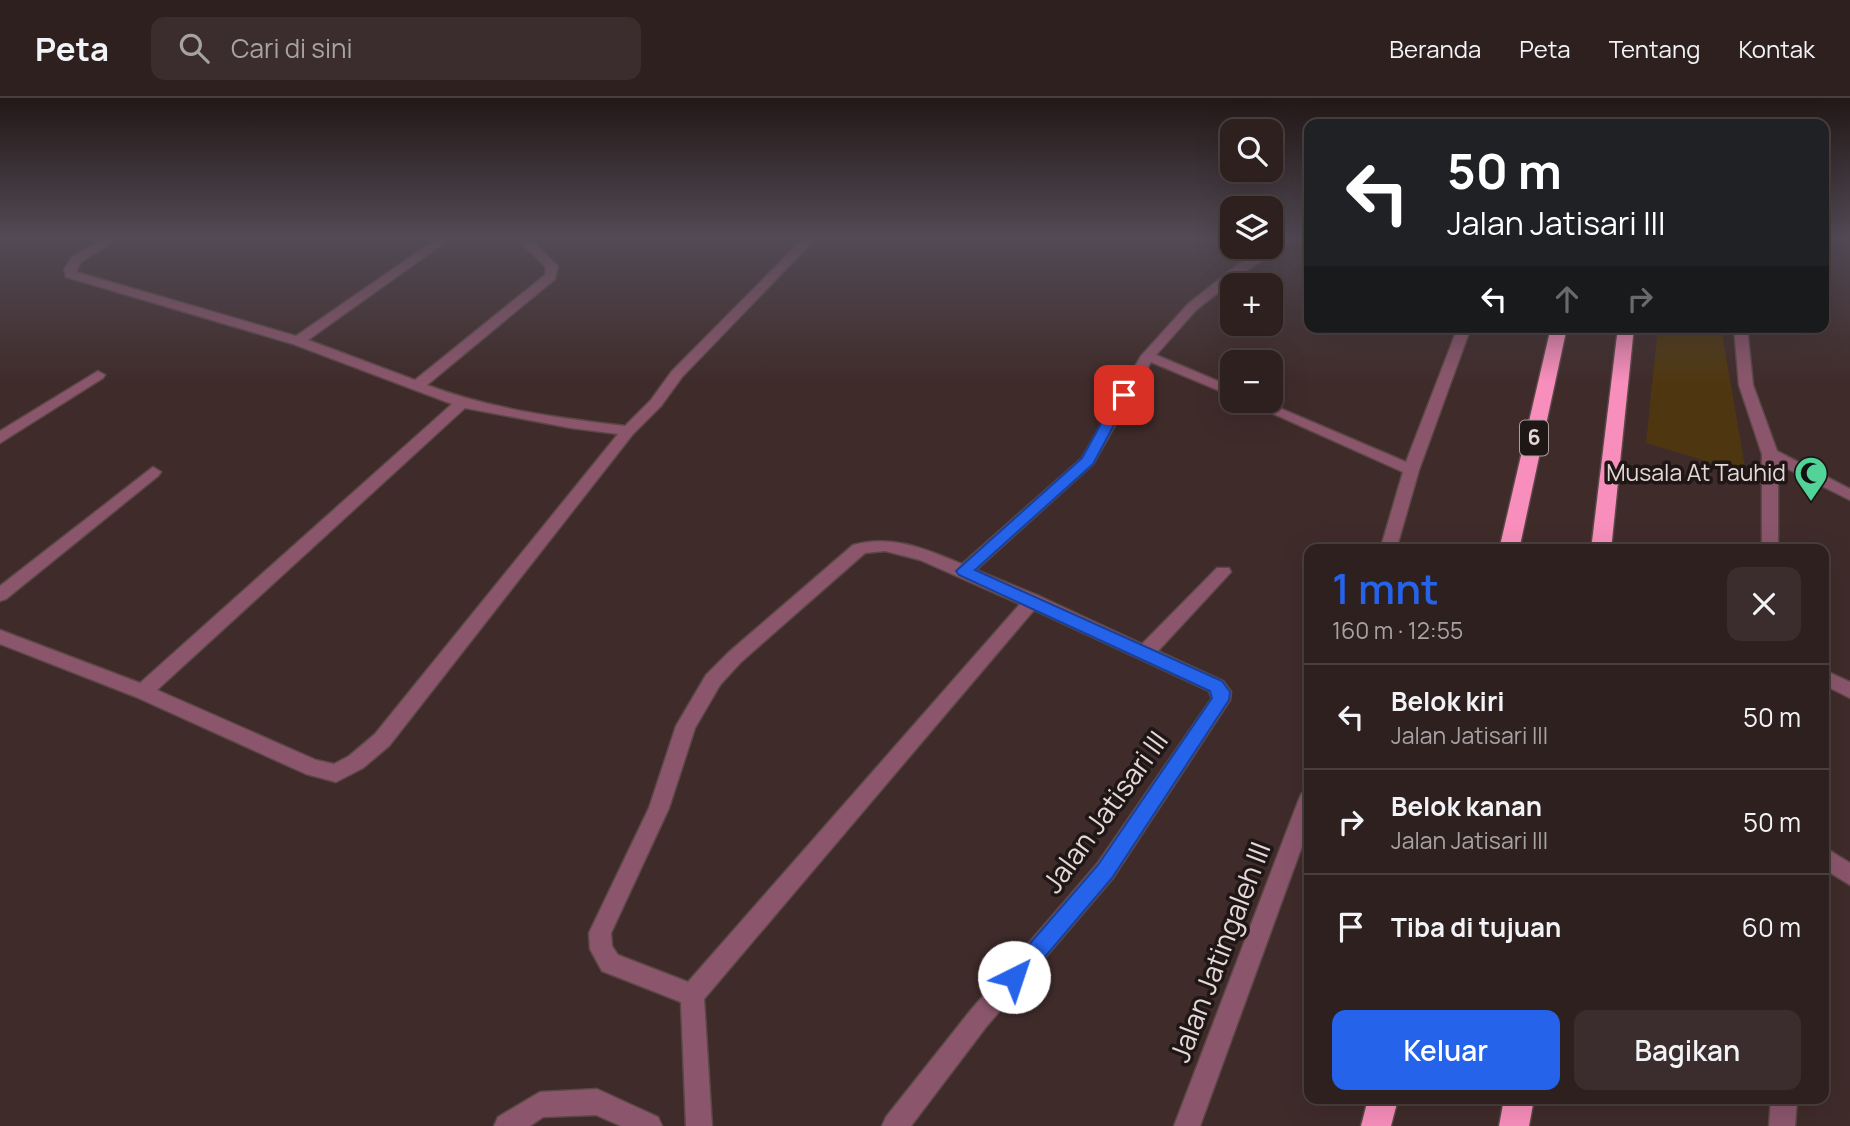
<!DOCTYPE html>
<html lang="id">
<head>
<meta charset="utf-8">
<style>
	:root { --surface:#2f2020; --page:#3b2d2d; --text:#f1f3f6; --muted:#a7a3a5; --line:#4a3e3e; --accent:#2563eb }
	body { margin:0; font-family:Manrope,sans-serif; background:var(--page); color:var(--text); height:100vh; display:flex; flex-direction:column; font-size:26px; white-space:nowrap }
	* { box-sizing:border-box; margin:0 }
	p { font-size:23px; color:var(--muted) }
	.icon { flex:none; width:38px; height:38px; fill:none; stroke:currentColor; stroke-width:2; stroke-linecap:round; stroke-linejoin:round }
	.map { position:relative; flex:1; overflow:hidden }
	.sheet { position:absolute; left:1304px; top:446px; width:525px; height:560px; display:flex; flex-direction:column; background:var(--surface); border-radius:14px; box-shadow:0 7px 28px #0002,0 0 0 2px var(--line) }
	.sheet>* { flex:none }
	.hud { position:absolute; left:1304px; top:21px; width:525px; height:214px; border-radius:14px; box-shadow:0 7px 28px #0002,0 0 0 2px var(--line); background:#202124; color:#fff; overflow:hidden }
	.controls { position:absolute; left:1220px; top:21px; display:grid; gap:14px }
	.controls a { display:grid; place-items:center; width:63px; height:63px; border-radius:14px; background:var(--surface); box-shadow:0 7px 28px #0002,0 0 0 2px var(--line); font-size:35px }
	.pin { position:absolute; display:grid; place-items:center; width:60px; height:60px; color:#fff; margin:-30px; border-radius:14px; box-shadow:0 4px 10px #0006 }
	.me { position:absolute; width:77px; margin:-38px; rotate:41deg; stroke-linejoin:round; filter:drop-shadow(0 0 5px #0008) }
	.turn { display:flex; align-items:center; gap:24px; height:147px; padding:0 28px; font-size:32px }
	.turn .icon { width:91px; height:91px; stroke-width:2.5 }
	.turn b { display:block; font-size:49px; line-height:60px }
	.lanes { display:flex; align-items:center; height:66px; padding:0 28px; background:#0003; justify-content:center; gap:35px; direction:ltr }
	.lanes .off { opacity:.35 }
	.round { display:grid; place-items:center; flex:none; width:74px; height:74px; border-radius:14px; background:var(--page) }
	.headline { display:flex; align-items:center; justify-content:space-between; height:119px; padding:0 28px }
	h1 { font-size:42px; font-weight:600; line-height:52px; color:var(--accent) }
	.action { display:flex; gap:14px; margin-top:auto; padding:14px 28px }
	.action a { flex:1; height:80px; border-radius:14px; background:var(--accent); color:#fff; font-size:28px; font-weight:600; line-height:80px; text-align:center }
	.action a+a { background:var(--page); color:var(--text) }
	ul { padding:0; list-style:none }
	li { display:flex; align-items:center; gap:21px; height:105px; padding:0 28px; border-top:2px solid var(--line) }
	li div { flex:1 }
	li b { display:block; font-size:26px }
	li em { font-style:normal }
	header { display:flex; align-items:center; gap:42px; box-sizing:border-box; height:98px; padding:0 35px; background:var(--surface); border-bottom:2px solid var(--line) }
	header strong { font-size:33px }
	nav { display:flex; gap:38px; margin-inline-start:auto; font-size:24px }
	.search { width:490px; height:63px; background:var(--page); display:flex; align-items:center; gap:18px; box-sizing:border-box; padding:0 24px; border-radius:14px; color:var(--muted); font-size:26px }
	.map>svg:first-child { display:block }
	.green { fill:#4e3710 }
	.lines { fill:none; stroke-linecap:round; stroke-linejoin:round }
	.minor-casing { stroke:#5a4746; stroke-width:3 }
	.highway-casing { stroke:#5a4746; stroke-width:3 }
	.minor { fill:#8b566c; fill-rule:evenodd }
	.highway { fill:#f78ebb; fill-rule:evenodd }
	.route { fill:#2563eb; stroke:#184099; stroke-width:2 }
	.labels { text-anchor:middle; stroke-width:7; stroke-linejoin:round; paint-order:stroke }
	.shield { fill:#1f1616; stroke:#aa9d9d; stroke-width:2 }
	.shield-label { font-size:21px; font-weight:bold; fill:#e5d7d7 }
	.poi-label { font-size:23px; fill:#e5d7d7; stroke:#1f1616; text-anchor:end }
	.near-street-label { font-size:28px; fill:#e5d7d7; stroke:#1f1616 }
</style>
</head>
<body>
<header>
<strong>Peta</strong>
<div class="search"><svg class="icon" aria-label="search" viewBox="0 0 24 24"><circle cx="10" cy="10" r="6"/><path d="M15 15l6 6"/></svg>Cari di sini</div>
<nav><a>Beranda</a><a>Peta</a><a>Tentang</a><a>Kontak</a></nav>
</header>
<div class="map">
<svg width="1850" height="1028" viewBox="0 0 1850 1028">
	<rect width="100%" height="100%" fill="#3f2b2a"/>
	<path class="green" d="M1658,229h63l25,146 -100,-30z"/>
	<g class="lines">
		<defs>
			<g id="minor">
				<path d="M106,140h14l-39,24 -5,10 220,64 142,-98h13l-143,102 107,40 130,-105 1,-8 -23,-22 3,-7h12l-3,6 23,22 -3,13 -128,106c63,24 131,33 198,41l26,-26 21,-29 132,-133h12l-134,139 -21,29 -28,28 -244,312 -26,22 -27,14 -30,-8 -170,-77 -136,-53v-14l140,53 312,-279 -159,-60 -227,-67 -2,-8 9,-13zM465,310l106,20 47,6 -243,300 -26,22 -15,8 -18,-4 -159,-70z"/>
				<path d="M1284,140h14l-54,34 -48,38 -40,45 76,32v9l-81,-34 -58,102 -117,106 63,26 103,48 75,-76h12l2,4 -73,79 65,30 8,11 -1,8 -117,178 -127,149 -75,99h-29l4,-9 84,-106 127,-147 115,-166 -3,-7 -175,-81 -330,389 8,127h-26l-5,-124 -79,-31 -12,-22 -1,-16 60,-125 27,-82 30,-51 23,-23 124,-107c39,-11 72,4 109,19l120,-106 59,-102 47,-52 48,-38zM885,453l35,9 100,44 -332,378 -70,-27 -6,-9 -1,-13 58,-125 26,-80 25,-43 21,-23 124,-109z"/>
				<path d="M1458,229h13l-52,143 -23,80h-16l23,-78 -158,-71h18l143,61z"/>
				<path d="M1734,229h13l6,58 24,66 73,38v11l-72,-36v86h-16v-96l-23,-69z"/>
				<path d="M98,273l7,4 -2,3 -103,65v-12z"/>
				<path d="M153,369l8,5 -3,4 -152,123 -6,2v-15z"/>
				<path d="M1824,572l26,12v16l-26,-13z"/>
				<path d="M1309,692v37l-109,299h-26l125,-327 3,-6z"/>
				<path d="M1824,749l26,16v22l-26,-16z"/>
				<path d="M597,991l61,28 4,9h-41l-25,-11 -53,2 -13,9h-36l4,-9 42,-25z"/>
				<path d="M1771,1001h26l-2,27h-26z"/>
			</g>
			<g id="highway">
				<path d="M1551,229h16l-48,223h-20z"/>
				<path d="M1618,229h16l-23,223h-20z"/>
				<path d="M1368,1001h30l-7,27h-30z"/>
				<path d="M1504,1001h30l-5,27h-30z"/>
			</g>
		</defs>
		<use href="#minor" class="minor-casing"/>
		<use href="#highway" class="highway-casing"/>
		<use href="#minor" class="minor"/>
		<use href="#highway" class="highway"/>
	</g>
	<linearGradient id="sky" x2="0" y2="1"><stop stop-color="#231817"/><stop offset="0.49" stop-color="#524a55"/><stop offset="1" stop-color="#524a55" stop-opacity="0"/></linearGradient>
	<rect width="1850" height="284" fill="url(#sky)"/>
	<path class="route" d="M1124,293l6,4 -37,69 -118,106 247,111 8,11 -1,8 -117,178 -90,106 -8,3 -7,-3 -3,-7 3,-7 91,-105 114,-167 -2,-7 -251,-116 -3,-4 126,-113 35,-63z"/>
	<defs>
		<symbol id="mosque-pin" viewBox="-11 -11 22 30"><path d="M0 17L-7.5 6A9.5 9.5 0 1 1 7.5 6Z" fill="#52d397" stroke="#1f1616"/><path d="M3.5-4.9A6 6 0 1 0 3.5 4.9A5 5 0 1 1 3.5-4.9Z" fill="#111"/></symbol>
	</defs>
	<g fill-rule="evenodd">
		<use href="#mosque-pin" x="1792" y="356" width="38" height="52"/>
	</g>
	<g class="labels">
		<rect class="shield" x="1520" y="322.5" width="28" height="35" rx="5"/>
		<g class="shield-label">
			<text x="1534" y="347">6</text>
		</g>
		<g class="poi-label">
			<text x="1786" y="383">Musala At Tauhid</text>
		</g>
		<g class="near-street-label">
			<text transform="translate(1105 714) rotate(-54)" y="10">Jalan Jatisari III</text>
			<text transform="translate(1220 854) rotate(-69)" y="10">Jalan Jatingaleh III</text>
		</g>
	</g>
</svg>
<div class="controls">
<a><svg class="icon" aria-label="search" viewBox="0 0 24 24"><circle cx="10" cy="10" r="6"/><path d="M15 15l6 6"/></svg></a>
<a><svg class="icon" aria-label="layers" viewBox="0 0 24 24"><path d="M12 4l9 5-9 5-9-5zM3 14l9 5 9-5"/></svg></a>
<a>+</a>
<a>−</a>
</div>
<div class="pin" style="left:1124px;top:297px;background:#d93025"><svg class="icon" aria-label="arrive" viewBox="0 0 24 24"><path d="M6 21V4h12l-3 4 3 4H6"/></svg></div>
<svg class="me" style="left:1014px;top:879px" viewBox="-20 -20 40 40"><circle r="19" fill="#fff"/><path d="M0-13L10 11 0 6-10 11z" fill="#2563eb"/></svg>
<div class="hud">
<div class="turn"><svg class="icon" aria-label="left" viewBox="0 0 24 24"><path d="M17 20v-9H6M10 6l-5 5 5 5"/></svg><div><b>50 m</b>Jalan Jatisari III</div></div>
<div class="lanes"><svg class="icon" aria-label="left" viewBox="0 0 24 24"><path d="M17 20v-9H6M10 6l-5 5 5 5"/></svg><svg class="icon off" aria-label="ahead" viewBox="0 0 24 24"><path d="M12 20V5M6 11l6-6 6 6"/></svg><svg class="icon off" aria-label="right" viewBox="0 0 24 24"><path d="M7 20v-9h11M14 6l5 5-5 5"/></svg></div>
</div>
<section class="sheet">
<div class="headline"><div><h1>1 mnt</h1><p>160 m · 12:55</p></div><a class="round"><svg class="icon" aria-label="close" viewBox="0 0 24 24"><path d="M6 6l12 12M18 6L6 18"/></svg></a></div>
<ul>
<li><svg class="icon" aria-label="left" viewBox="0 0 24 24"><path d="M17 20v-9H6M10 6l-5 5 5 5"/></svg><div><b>Belok kiri</b><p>Jalan Jatisari III</p></div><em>50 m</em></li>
<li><svg class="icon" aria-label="right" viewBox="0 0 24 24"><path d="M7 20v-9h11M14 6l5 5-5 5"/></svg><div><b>Belok kanan</b><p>Jalan Jatisari III</p></div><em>50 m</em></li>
<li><svg class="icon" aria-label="arrive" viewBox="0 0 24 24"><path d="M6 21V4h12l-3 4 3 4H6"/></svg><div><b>Tiba di tujuan</b></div><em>60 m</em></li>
</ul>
<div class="action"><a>Keluar</a><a>Bagikan</a></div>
</section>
</div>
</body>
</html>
